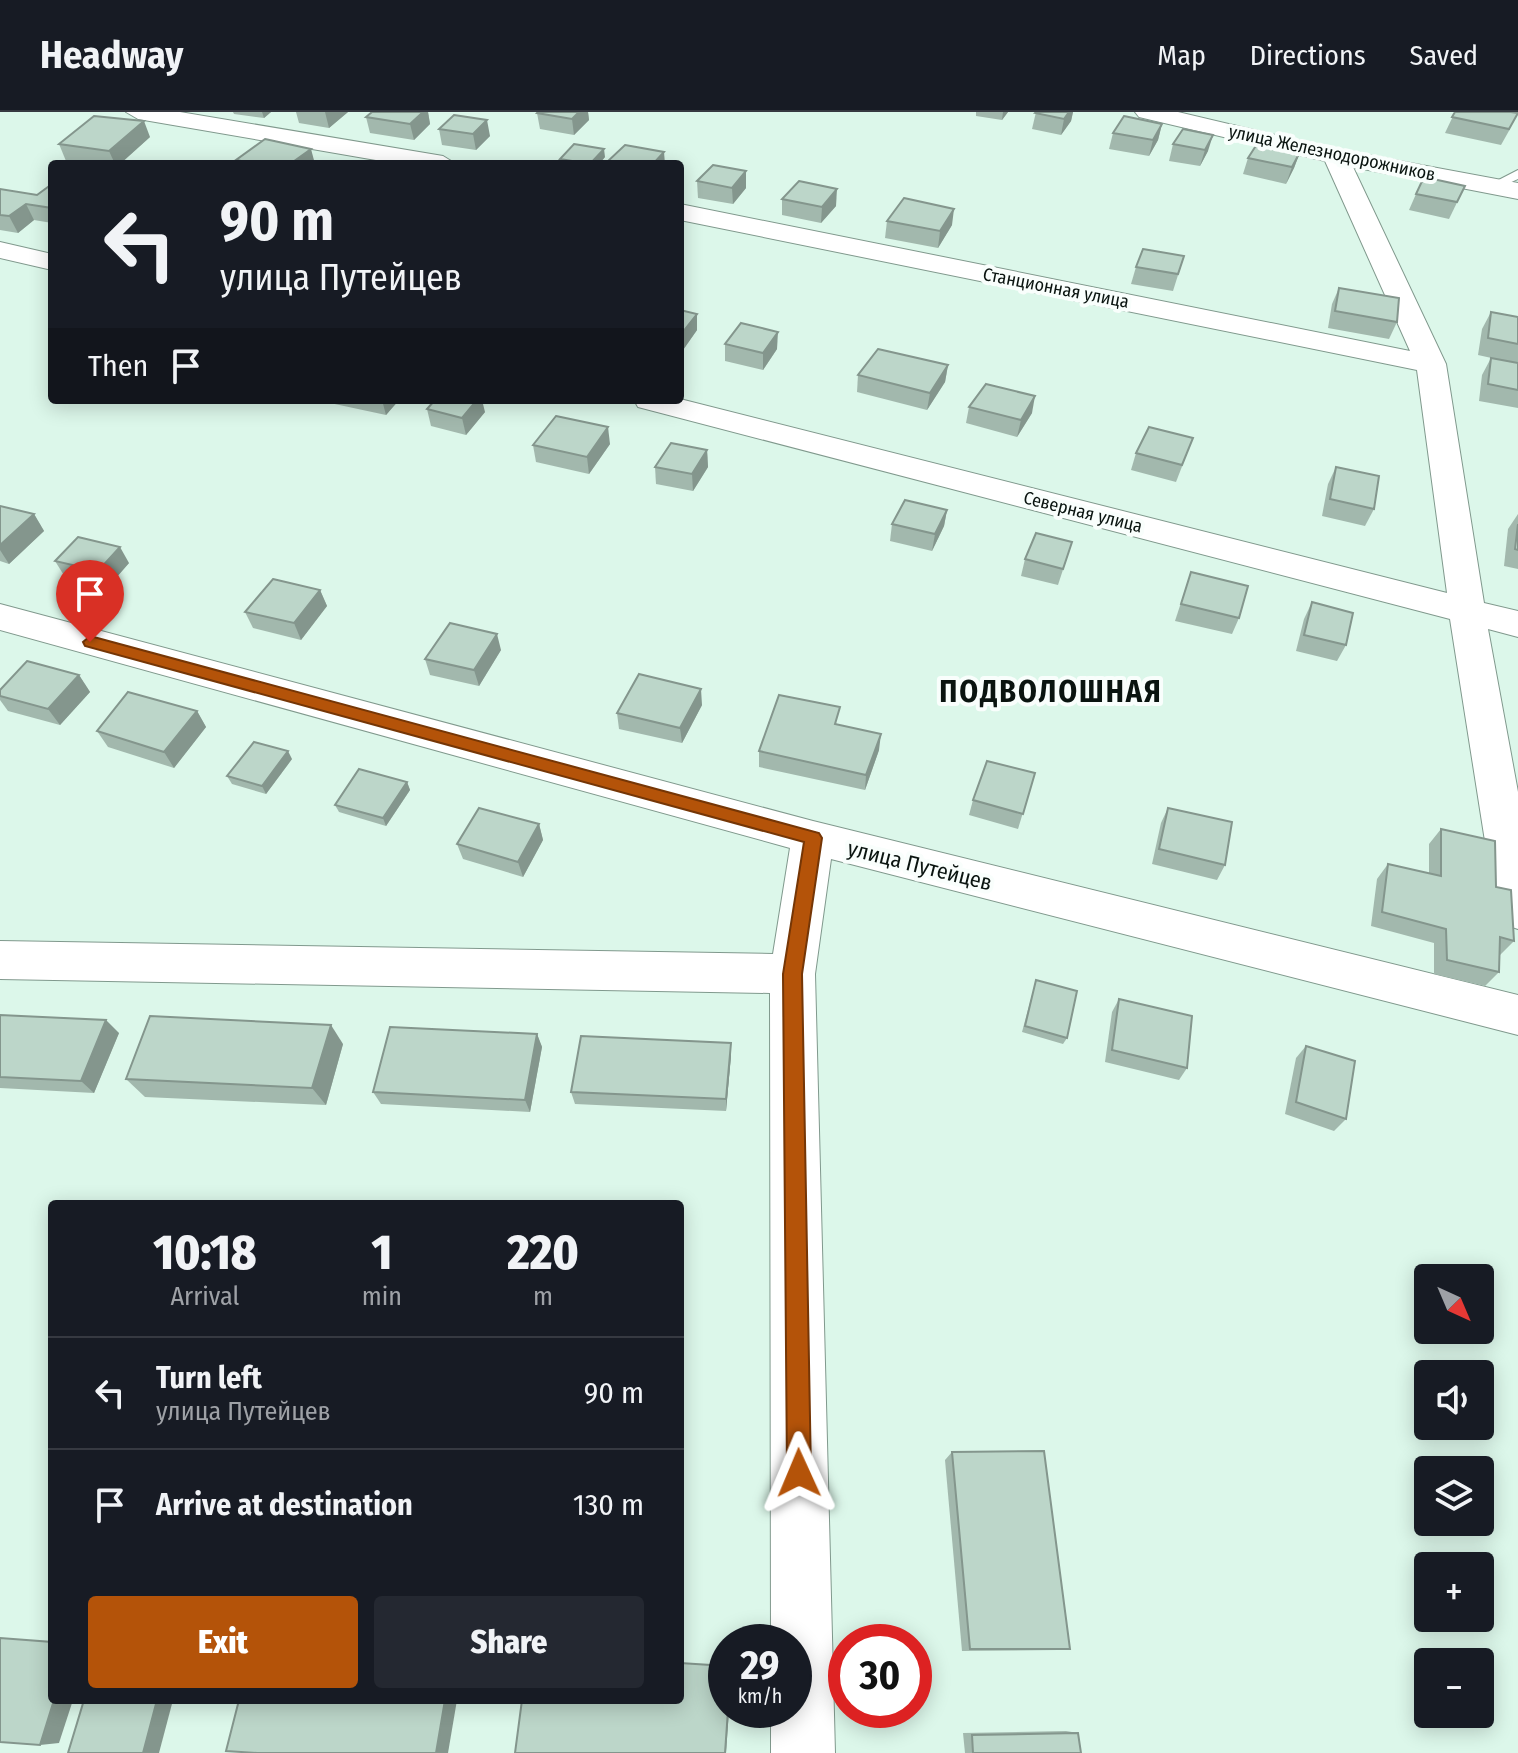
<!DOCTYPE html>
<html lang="en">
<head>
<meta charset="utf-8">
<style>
	:root { --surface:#171b24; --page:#242831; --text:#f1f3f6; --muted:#9ea1a6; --line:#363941; --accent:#b45309 }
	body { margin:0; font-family:"Fira Sans Condensed",sans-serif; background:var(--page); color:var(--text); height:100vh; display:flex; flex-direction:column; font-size:30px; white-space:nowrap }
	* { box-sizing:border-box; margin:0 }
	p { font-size:26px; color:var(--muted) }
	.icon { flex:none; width:44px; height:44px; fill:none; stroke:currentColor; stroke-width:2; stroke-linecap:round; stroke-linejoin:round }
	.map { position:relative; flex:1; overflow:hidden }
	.panel { position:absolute; left:48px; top:1088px; width:636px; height:504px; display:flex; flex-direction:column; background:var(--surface); border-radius:8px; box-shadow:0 4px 20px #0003 }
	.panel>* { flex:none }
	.top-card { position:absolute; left:48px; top:48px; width:636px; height:244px; border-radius:8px; box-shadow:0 4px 20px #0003; background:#171b24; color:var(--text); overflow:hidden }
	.needle { width:52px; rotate:136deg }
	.controls { position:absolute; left:1414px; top:1152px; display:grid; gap:16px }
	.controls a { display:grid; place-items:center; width:80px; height:80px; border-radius:8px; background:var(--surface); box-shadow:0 4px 20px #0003; font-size:40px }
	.speed { position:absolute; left:708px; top:1512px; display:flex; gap:16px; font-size:40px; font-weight:700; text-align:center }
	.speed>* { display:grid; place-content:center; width:104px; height:104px; border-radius:50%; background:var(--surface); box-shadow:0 4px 20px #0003; line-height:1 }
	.speed small { font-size:20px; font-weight:400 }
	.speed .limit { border:12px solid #d22; background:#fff; color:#111 }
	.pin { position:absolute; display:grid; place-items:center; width:68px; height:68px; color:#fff; margin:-82px -34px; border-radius:50% 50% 50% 0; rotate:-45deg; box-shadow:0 0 8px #0007 }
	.pin .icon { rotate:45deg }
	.me { position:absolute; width:88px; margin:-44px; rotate:359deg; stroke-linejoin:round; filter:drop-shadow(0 0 6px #0008) }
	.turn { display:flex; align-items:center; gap:28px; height:168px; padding:0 40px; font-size:36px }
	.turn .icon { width:104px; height:104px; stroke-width:2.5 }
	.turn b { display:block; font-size:56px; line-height:68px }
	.then { display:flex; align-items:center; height:76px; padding:0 40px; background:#0003; gap:16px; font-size:30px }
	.eta { display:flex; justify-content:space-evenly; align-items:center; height:136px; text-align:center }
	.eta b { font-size:48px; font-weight:800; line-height:56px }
	.cta { display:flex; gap:16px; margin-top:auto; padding:16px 40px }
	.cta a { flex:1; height:92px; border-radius:8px; background:var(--accent); color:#fff; font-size:32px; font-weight:800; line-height:92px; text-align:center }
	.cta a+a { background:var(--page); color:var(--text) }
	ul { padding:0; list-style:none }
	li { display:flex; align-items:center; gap:24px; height:112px; padding:0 40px; border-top:2px solid var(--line) }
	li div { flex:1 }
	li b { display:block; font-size:30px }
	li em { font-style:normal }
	header { display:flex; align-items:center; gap:48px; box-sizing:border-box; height:112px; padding:0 40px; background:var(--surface); border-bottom:2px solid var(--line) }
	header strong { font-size:38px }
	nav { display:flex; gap:44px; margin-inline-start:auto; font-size:28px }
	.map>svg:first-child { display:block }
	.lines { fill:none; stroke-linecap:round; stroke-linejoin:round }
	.service-casing { stroke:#80998d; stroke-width:2 }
	.minor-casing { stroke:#80998d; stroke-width:2 }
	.service { fill:#fff; fill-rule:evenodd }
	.minor { fill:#fff; fill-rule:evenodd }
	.wall { fill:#a2b8ad }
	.shaded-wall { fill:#84968d }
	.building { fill:#bcd6c9; stroke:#84968d; stroke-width:2 }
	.route { fill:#b45309; stroke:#753606; stroke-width:2 }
	.labels { text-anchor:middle; stroke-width:8; stroke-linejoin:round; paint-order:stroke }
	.far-street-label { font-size:18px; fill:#0a1410; stroke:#f9fefc }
	.street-label { font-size:22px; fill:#0a1410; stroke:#f9fefc }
	.district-label { font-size:30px; font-weight:bold; letter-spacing:2px; fill:#0a1410; stroke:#f9fefc }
</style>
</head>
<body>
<header>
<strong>Headway</strong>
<nav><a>Map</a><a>Directions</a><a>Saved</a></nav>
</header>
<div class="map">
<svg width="1518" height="1641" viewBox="0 0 1518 1641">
	<rect width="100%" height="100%" fill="#dcf7ea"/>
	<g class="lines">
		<defs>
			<path id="service" d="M1518,58v9l-24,11 -7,-4z"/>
			<g id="minor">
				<path d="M126,0h54l263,44 13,8h-57l-261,-45z"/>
				<path d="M1135,0h43l157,37 183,34v16l-165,-32 93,197 38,239 34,8v26l-30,-8 30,163v137l-15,-5 -7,-13 -46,-292 -812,-212 -4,-7 46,-1 767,194 -30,-223 -737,-150v-16l730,147 -85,-190 -186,-44z"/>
				<path d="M0,130l52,12v16l-52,-12z"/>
				<path d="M0,492l813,217 705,174v40l-687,-176 -16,115 20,779h-64v-43h23v-68h-23l-1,-649 -770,-14v-38l773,13 17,-106 -790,-218z"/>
			</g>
		</defs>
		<use href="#service" class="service-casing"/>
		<use href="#minor" class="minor-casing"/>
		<use href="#service" class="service"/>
		<use href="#minor" class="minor"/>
	</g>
	<g class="wall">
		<path d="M233,0h38l-7,6 -30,-4z"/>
		<path d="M296,0h52l-19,16 -30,-5z"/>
		<path d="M372,0h56l2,12 -16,16 -44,-7 -4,-16z"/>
		<path d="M588,0l1,8 -15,15 -34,-6 -3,-16z"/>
		<path d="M976,0h32l-6,8 -26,-4z"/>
		<path d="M1036,0h37l-2,9 -10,14 -29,-6z"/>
		<path d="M1455,0l55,17 -9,16 -56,-12z"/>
		<path d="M1162,12l-4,16 -9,16 -40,-7 4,-16z"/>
		<path d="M439,17l51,7 -14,14 -34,-5z"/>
		<path d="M1183,17l25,22 -8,15 -31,-5 4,-17z"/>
		<path d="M150,25l-30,27h-28l-26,-3 -7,-17z"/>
		<path d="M1300,40l-6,16 -8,16 -43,-10 5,-16z"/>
		<path d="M605,45l-6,7h-39v-5z"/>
		<path d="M236,48l79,4h-77z"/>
		<path d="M746,59v17l-13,16 -35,-6 -1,-17z"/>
		<path d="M52,72v39l-18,-3 -16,13 -18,-3v-41l37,6z"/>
		<path d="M1465,74l-16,33 -40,-9 7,-16z"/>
		<path d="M782,87l54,7 -15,17 -39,-8z"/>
		<path d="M887,109l65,4 -14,23 -53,-10z"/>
		<path d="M1184,144l-11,35 -42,-7 5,-17z"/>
		<path d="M1339,176l58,34 -8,17 -61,-11 4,-24z"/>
		<path d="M680,198l17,4v16l-14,20 -3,-1z"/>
		<path d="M1491,200l27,5v91l-39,-7 3,-26 9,-17 14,3 -27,-6 4,-26z"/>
		<path d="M725,232l52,5 -14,21 -38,-9z"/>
		<path d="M948,253l-3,17 -18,28 -70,-18 1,-17z"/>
		<path d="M329,288h70l-13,15 -56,-12z"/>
		<path d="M969,295l63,6 -15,24 -51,-14z"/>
		<path d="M427,297l58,3 -19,23 -35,-9z"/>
		<path d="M1193,326l-17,44 -45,-12 5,-17z"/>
		<path d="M610,332l-21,30 -53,-12 -3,-17z"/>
		<path d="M707,338l1,17 -15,24 -37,-7 -1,-17z"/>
		<path d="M1336,355l38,42 -9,17 -43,-10 6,-32z"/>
		<path d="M0,394l34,8 10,17 -35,33 -9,-3z"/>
		<path d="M947,398l-3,16 -12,25 -42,-10 2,-17z"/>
		<path d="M1518,402v55l-14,-3 4,-37z"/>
		<path d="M1072,430l-14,43 -37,-9 4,-17z"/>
		<path d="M55,449l74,2 -21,24 -43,-10z"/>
		<path d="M1191,460l48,46 -7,16 -57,-13z"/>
		<path d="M320,478l7,16 -26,34 -48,-12 -8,-16z"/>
		<path d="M1312,490l34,43 -9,16 -41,-10 8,-32z"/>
		<path d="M501,538l-22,36 -49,-11 -5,-16z"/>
		<path d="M79,563l11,17 -30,33 -52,-14 -8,-11v-10z"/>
		<path d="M702,593l-20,38 -63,-14 -2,-16z"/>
		<path d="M197,599l9,16 -32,41 -66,-21 -11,-16z"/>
		<path d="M838,612l41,26 -14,40 -106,-23v-16z"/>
		<path d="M292,647l-26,35 -34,-10 -5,-8z"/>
		<path d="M1035,661l-17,56 -49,-14 4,-15z"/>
		<path d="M407,670l3,8 -24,36 -47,-14 -4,-7z"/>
		<path d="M1168,696l57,57 -8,15 -65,-16 9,-41z"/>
		<path d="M539,712l4,16 -20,37 -60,-18 -6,-15z"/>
		<path d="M1441,717l55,58 18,54 -14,14 -1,17 -14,14 -51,-12v-31l-63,-17 6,-47 11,-15 41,10v-30z"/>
		<path d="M1036,868l31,58 -4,6 -41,-12z"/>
		<path d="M1119,887l68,69 -8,12 -74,-18 7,-50z"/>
		<path d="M0,903l119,18 -25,60 -94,-5z"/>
		<path d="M537,922l5,13 -12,65 -149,-8 -8,-12z"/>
		<path d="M343,932l-17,61 -181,-8 -19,-18z"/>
		<path d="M1306,934l40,73 -12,12 -49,-17 11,-56z"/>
		<path d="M731,944l-5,55 -151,-7 -4,-12z"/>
		<path d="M952,1340l118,197 -12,1 -96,1 -17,-191z"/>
		<path d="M1066,1619l12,2 3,20h-116l-2,-20z"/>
	</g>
	<g class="shaded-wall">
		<path d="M262,0h9l-7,6z"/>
		<path d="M325,0h23l-19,16z"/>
		<path d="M423,0h5l2,12 -16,16 -4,-16z"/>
		<path d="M579,0h9l1,8 -15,15 -2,-16z"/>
		<path d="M1003,0h5l-6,8z"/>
		<path d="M1069,0h4l-2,9 -10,14 3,-16z"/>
		<path d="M487,8l3,16 -14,14 -3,-16z"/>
		<path d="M144,9l6,16 -30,27h-5l-6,-13z"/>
		<path d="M1162,12l-4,16 -9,16 4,-16z"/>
		<path d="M1213,23l-5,16 -8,15 5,-16z"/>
		<path d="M311,37l4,15h-25z"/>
		<path d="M604,37l1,8 -6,7h-9z"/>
		<path d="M664,40l1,12h-12z"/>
		<path d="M1300,40l-6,16 -8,16 6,-17z"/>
		<path d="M746,59v17l-13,16 -1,-16z"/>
		<path d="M837,77l-1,17 -15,17 1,-16z"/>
		<path d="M26,92l8,16 -16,13 -9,-17z"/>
		<path d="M954,97l-2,16 -14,23 2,-17z"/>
		<path d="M697,202v16l-14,20 -1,-17z"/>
		<path d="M778,220l-1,17 -14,21v-17z"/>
		<path d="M948,253l-3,17 -18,28 3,-17z"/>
		<path d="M1035,284l-3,17 -15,24 4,-17z"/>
		<path d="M382,288h17l-13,15z"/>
		<path d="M477,288h5l3,12 -19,23 -4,-17z"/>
		<path d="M608,315l2,17 -21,30 -2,-17z"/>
		<path d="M707,338l1,17 -15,24 -1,-17z"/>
		<path d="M947,398l-3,16 -12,25 3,-17z"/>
		<path d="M34,402l10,17 -35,33 -9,-14v-5z"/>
		<path d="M120,435l9,16 -21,24 -10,-16z"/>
		<path d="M320,478l7,16 -26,34 -7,-17z"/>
		<path d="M497,522l4,16 -22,36 -5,-16z"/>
		<path d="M79,563l11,17 -30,33 -12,-16z"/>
		<path d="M701,577l1,16 -20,38 -2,-15z"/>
		<path d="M197,599l9,16 -32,41 -10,-16z"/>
		<path d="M881,622l-2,16 -14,40 1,-15z"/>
		<path d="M288,639l4,8 -26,35 -4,-8z"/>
		<path d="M407,670l3,8 -24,36 -3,-8z"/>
		<path d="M539,712l4,16 -20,37 -5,-15z"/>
		<path d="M106,908l13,13 -25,60 -13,-12z"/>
		<path d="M331,913l12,19 -17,61 -14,-17z"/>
		<path d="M537,922l5,13 -12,65 -5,-12z"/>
		<path d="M731,931v13l-5,55v-12z"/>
		<path d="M54,1588h19l-14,43 -19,2z"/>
		<path d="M157,1588h16l-14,53h-16z"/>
		<path d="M445,1588h12l-9,53h-12z"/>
		<path d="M728,1598h1l-3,43h-1z"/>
	</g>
	<g class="building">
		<path d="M372,0h51l-13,12 -44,-7z"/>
		<path d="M538,0h41l-7,7 -35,-6z"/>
		<path d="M1036,0h33l-5,7 -29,-6z"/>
		<path d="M1455,0h56l7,1 -9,16 -57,-12z"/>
		<path d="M454,3l33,5 -14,14 -34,-5z"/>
		<path d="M94,4l50,5 -35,30 -50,-7z"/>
		<path d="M1124,4l38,8 -9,16 -40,-7z"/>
		<path d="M1183,17l30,6 -8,15 -32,-6z"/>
		<path d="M265,27l46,10 -21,15h-33l-21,-4z"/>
		<path d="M574,32l30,5 -14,15 -30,-5z"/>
		<path d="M1257,32l43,8 -8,15 -44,-9z"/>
		<path d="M625,33l39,7 -11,12h-28l-17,-3z"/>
		<path d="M713,53l33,6 -14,17 -35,-7z"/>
		<path d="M1424,65l41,9 -8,16 -41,-8z"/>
		<path d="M799,69l38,8 -15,18 -40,-8z"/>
		<path d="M52,72v24l-26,-4 -17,12 -9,-1v-26l37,6z"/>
		<path d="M904,86l50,11 -14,22 -53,-10z"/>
		<path d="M1143,137l41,7 -6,18 -42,-7z"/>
		<path d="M1339,176l60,10 -2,24 -62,-11z"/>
		<path d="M680,198l17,4 -15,19h-2z"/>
		<path d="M1491,200l27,5v27l-30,-6z"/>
		<path d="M741,211l37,9 -15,21 -38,-9z"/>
		<path d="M878,237l70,16 -18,28 -72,-18z"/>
		<path d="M1491,246l27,5v27l-30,-6z"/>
		<path d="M986,272l49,12 -14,24 -52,-13z"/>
		<path d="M435,288h42l-15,18 -35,-9z"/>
		<path d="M556,304l52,11 -21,30 -54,-12z"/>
		<path d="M1149,315l44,11 -11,27 -46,-12z"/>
		<path d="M671,331l36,7 -15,24 -37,-7z"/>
		<path d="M1336,355l43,9 -5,33 -44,-10z"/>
		<path d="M905,388l42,10 -12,24 -43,-10z"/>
		<path d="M0,394l34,8 -34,31z"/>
		<path d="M1518,412v26l-3,-1z"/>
		<path d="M1036,421l36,9 -9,27 -38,-10z"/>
		<path d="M78,425l42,10 -22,24 -43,-10z"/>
		<path d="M1191,460l57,14 -9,32 -58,-14z"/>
		<path d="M273,467l47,11 -26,33 -49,-11z"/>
		<path d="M1312,490l41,11 -7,32 -42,-10z"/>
		<path d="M450,511l47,11 -23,36 -49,-11z"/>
		<path d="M27,549l52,14 -31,34 -48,-13v-6z"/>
		<path d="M639,562l62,15 -21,39 -63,-15z"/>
		<path d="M128,580l69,19 -33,41 -67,-21z"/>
		<path d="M779,583l61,12 -5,17 46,10 -15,41 -107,-24z"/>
		<path d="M254,630l34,9 -26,35 -35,-10z"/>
		<path d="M987,649l48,12 -12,41 -50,-14z"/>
		<path d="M359,657l48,13 -24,36 -48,-13z"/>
		<path d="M479,696l60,16 -21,38 -61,-18z"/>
		<path d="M1168,696l64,14 -7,43 -66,-16z"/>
		<path d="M1441,717l54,12 1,46 15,3 3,51 -14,-4 -1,35 -52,-12 -1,-31 -64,-17 6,-48 53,12z"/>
		<path d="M1036,868l41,11 -10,47 -42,-12z"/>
		<path d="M1119,887l73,17 -5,52 -75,-18z"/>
		<path d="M0,903l106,5 -25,61 -81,-4z"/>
		<path d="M150,904l181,9 -19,63 -186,-9z"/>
		<path d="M390,915l147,7 -12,66 -152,-8z"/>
		<path d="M581,924l150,7 -5,56 -155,-7z"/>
		<path d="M1306,934l49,15 -9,58 -50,-17z"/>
		<path d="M1044,1339l26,198h-100l-18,-197z"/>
		<path d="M0,1526l52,4v58h2l-14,45 -40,-3z"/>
		<path d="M680,1551l46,3v44h2l-3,43h-210l7,-53h158z"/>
		<path d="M84,1588h73l-14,53h-75z"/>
		<path d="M239,1588h206l-9,53h-179l-31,-2z"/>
		<path d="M1078,1621l3,20h-108l-1,-18z"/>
	</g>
	<path class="route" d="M90,524l729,197 3,5 -20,136 9,499 -4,8 -8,3 -8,-3 -4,-8 -4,-499 21,-132 -719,-196 -2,-4z"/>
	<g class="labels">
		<g class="far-street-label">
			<text transform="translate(1332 41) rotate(12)" y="6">улица Железнодорожников</text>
			<text transform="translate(1056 176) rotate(11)" y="6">Станционная улица</text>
			<text transform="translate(1083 400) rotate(14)" y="6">Северная улица</text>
		</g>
		<g class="street-label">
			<text transform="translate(920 753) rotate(14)" y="8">улица Путейцев</text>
		</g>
		<g class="district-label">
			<text x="1051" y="590">ПОДВОЛОШНАЯ</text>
		</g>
	</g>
</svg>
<div class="controls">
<a><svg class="needle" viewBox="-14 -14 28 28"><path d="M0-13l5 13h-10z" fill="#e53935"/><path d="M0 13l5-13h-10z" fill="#9ea1a6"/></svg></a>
<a><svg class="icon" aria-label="sound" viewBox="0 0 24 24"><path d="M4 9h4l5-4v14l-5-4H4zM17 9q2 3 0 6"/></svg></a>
<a><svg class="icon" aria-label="layers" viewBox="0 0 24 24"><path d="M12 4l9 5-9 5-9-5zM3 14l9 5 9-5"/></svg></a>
<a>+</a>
<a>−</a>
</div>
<div class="speed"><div>29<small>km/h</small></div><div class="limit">30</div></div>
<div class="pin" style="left:90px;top:530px;background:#d93025"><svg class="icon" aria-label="arrive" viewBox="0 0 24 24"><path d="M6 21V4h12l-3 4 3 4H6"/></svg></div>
<svg class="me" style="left:799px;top:1361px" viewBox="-20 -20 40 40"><path d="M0-17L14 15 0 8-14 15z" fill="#b45309" stroke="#fff" stroke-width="4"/></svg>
<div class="top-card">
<div class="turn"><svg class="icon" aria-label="left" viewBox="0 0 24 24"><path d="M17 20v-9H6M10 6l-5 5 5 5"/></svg><div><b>90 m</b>улица Путейцев</div></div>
<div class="then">Then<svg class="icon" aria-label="arrive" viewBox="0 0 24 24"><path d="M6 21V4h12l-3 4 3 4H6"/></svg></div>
</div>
<section class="panel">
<div class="eta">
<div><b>10:18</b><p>Arrival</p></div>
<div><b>1</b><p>min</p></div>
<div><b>220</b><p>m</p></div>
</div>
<ul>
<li><svg class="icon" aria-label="left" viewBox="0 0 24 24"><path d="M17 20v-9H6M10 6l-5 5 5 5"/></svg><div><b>Turn left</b><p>улица Путейцев</p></div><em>90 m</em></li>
<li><svg class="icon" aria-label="arrive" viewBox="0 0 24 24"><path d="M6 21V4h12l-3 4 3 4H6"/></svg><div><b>Arrive at destination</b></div><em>130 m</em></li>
</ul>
<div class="cta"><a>Exit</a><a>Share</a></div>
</section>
</div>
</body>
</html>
